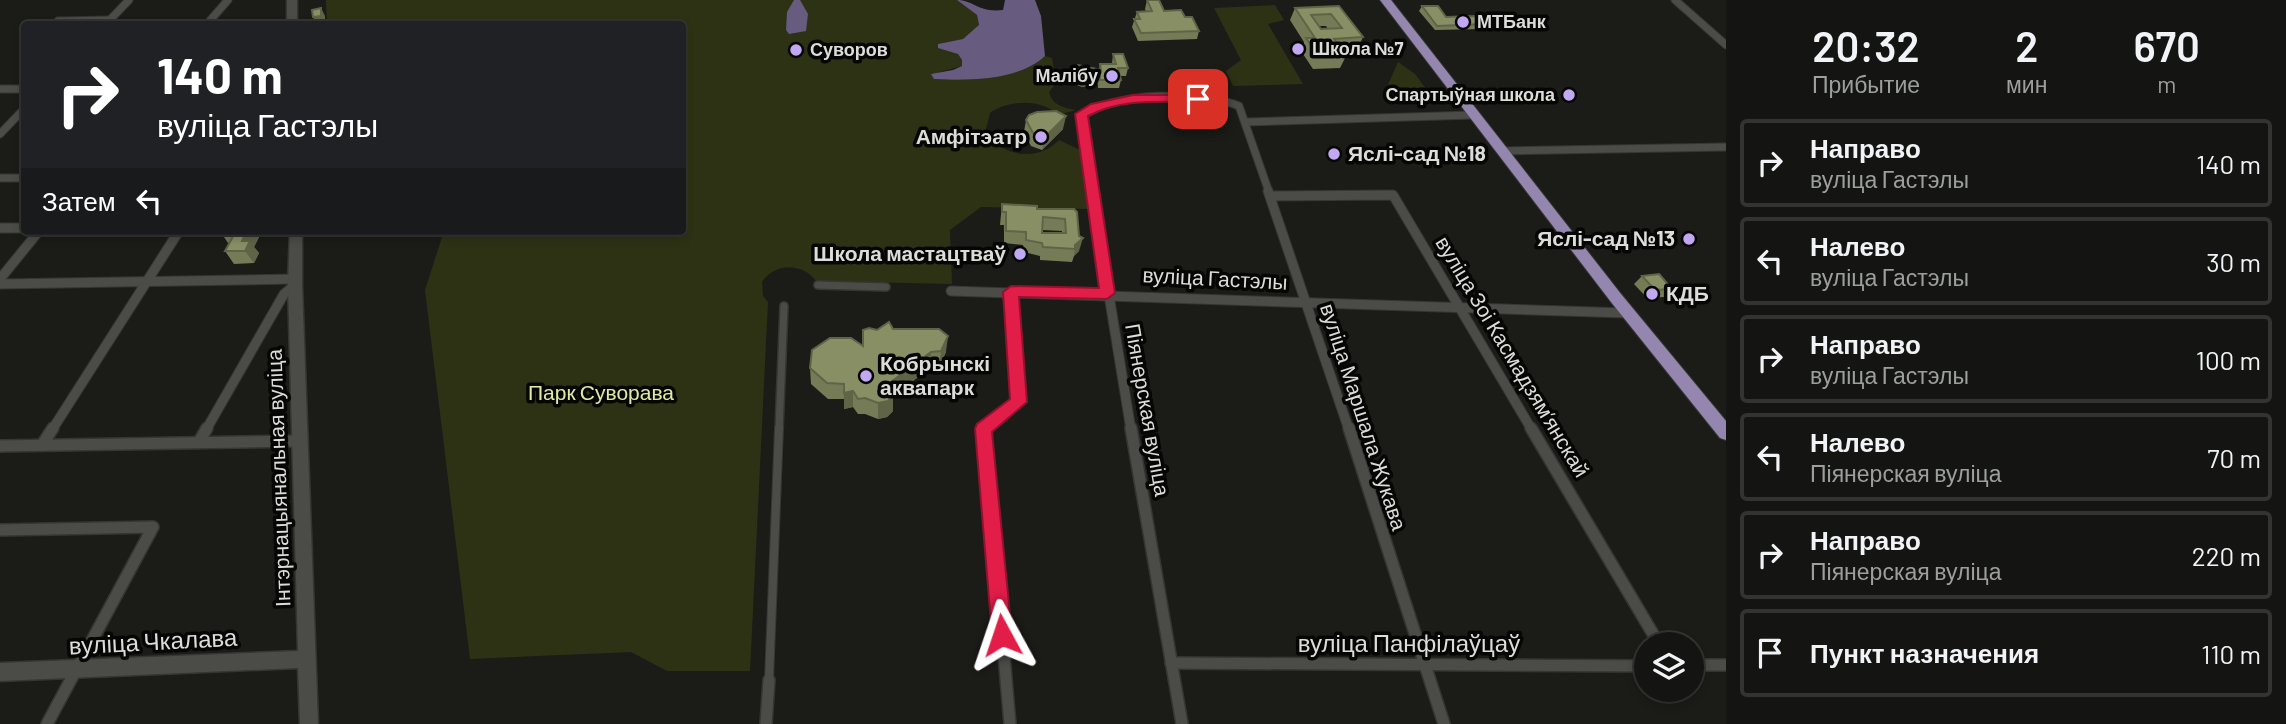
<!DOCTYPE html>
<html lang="ru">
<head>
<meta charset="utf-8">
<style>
	:root { --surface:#141512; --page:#1d1e1b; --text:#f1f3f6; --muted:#9d9f9f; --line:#333432 }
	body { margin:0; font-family:Barlow,sans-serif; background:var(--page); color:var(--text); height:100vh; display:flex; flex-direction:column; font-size:26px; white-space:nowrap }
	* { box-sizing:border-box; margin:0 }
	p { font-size:23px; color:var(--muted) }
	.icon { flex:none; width:38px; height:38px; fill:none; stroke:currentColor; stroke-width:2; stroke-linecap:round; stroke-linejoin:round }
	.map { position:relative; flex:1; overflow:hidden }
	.drawer { display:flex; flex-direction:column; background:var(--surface); width:560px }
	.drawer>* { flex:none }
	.top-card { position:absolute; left:21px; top:21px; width:665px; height:214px; border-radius:7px; box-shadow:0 4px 10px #0003,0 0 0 2px var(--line); background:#202124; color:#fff; overflow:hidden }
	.fabs { position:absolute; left:1634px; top:632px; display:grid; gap:14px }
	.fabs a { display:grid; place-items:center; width:70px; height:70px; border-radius:50%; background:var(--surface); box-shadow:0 4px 10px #0003,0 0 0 2px var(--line); font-size:35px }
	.pin { position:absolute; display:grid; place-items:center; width:60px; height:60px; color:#fff; margin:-30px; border-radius:14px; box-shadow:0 4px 10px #0006 }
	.me { position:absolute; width:77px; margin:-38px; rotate:355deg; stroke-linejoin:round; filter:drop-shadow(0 0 5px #0008) }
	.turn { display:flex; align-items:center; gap:24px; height:147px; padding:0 21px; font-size:32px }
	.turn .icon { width:91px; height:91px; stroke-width:2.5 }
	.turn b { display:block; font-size:49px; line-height:60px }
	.then { display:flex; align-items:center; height:66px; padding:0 21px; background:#0003; gap:14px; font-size:26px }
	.eta { display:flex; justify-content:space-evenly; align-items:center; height:119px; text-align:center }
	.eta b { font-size:42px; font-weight:600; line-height:49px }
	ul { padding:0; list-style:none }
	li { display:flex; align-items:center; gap:21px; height:88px; margin:0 14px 10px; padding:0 7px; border:4px solid var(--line); border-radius:7px }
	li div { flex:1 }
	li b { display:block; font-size:26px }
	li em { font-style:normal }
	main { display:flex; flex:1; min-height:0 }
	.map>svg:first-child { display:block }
	.green { fill:#2e3214 }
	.water { fill:#675b80 }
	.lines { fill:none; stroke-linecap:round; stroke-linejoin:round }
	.pedestrian-far1-casing { stroke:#353633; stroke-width:10 }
	.pedestrian-casing { stroke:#353633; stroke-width:10 }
	.minor-far2-casing { stroke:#353633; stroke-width:9 }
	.minor-far1-casing { stroke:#353633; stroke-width:11 }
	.minor-casing { stroke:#353633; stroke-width:14 }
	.secondary-casing { stroke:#353633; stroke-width:3 }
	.primary-casing { stroke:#353633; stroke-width:2 }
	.pedestrian-far1 { stroke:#4b4c47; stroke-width:7 }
	.pedestrian { stroke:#4b4c47; stroke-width:8 }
	.minor-far2 { stroke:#4b4c47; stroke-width:7 }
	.minor-far1 { stroke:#4b4c47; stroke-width:9 }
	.minor { stroke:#4b4c47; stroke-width:11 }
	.secondary { fill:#4b4c47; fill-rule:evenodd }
	.primary { fill:#9486ae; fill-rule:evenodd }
	.wall { fill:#767b57; fill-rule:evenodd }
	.shaded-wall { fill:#606447 }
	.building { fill:#898f65; stroke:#606447; stroke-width:2; fill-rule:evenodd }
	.route { fill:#e11d48; stroke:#92132f; stroke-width:2 }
	.poi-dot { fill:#c1a8f3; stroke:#060705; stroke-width:2.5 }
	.labels { text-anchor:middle; stroke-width:7; stroke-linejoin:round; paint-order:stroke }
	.far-poi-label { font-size:18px; font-weight:bold; fill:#dcdcd9; stroke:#060705; text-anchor:start }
	.poi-label { font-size:21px; font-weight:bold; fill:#dcdcd9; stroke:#060705; text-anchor:end }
	.street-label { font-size:21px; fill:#dcdcd9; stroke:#060705 }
	.park-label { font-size:21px; fill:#e1eaa5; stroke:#060705 }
	.near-street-label { font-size:24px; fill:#dcdcd9; stroke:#060705 }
</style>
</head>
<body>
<main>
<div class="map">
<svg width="1726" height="724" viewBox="0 0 1726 724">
	<rect width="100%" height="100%" fill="#1b1c18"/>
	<g class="green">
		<path d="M326,0h631l20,15 2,11 -16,13 -25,5 20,10 4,6v6l-22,6 -6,7c35,2 84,2 111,-23l7,2 4,25 -7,9c3,13 15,16 27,18l-18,5c-16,-17 -50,-15 -68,-2l-4,16c8,22 39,31 59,21 5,-2 10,-6 14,-10l21,10 9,59 -108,-2 -31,23 2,54 -136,-3c-13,-18 -41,-19 -54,1l1,14 5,6 -18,369h-83l-36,-19 -161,7 -45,-369 19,-59h238v-207h-355z"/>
		<path d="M1275,5l9,15 -16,4 35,60 -70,2 -7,-15 15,-11 -27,-52z"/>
		<path d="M1398,62l17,12 16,22c-15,0 -30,-3 -47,-2z"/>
	</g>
	<g class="water">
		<path d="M794,0h6l8,14 -2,17 -17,3 -3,-4 1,-18z"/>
		<path d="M957,0c17,0 21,13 46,10l2,-10h30l6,16 4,40c-27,25 -76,25 -111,23l-3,-5 22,-4 9,-4v-6l-4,-6 -20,-6v-4l25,-5 16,-14 -2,-10z"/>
	</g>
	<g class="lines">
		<defs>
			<g id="pedestrian-far1">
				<path d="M818,285l68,2"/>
				<path d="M779,430l5,-124"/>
			</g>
			<path id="pedestrian" d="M769,680l10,-252"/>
			<g id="minor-far2">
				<path d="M1675,0l51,45"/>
				<path d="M58,21l52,-1"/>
				<path d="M106,24l23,-24"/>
				<path d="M207,24l21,-24"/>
				<path d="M0,89h24"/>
				<path d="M1246,122l227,-7"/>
				<path d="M0,134l24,-25"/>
				<path d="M1501,151l225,-4"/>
				<path d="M0,178h24"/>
				<path d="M1092,192l-11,-74c29,-27 122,-27 158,-12l30,86"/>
			</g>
			<g id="minor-far1">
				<path d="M1092,191l39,239"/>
				<path d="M1268,191l81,239"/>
				<path d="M1270,196l123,-1 139,235"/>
				<path d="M0,228h24"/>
				<path d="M0,279l39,-48"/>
				<path d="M0,284l296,-5"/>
				<path d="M951,291l676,22"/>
				<path d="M52,430l127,-199"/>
				<path d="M206,430l78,-136 11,-9"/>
				<path d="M983,430l36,-28 -8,-110"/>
			</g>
			<g id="minor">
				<path d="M984,428l26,296"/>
				<path d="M1131,428l51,296"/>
				<path d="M1349,428l95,296"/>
				<path d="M1531,428l128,216"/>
				<path d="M199,442l8,-14"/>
				<path d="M42,445l11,-17"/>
				<path d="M0,446l300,-5"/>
				<path d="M0,530l153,-3 -106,197"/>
				<path d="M1171,663l476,3"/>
				<path d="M1692,665h34"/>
				<path d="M766,724l3,-44"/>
			</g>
			<g id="secondary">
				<rect x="287" y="0" width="10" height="24"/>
				<path d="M290,231h12v54l16,439h-18l-2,-56 -298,13v-18l298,-12 -10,-366z"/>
			</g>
			<path id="primary" d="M1380,0h11l230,294 105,127v19l-6,-2 -109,-136z"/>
		</defs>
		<use href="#pedestrian-far1" class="pedestrian-far1-casing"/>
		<use href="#pedestrian" class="pedestrian-casing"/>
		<use href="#minor-far2" class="minor-far2-casing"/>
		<use href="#minor-far1" class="minor-far1-casing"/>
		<use href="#minor" class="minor-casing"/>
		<use href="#secondary" class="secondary-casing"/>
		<use href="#primary" class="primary-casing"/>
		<use href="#pedestrian-far1" class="pedestrian-far1"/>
		<use href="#pedestrian" class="pedestrian"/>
		<use href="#minor-far2" class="minor-far2"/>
		<use href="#minor-far1" class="minor-far1"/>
		<use href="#minor" class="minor"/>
		<use href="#secondary" class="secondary"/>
		<use href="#primary" class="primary"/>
	</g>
	<g class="wall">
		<path d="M1147,0l17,11 21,6 14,14 -2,8 -59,2 -6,-14 5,-15 9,-1 -1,-2z"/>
		<path d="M1339,6l24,31 -6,13 -15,1 4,5 -6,12 -27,1 -12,-18 3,-9 -14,-22 5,-12zM1319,26h7l2,3h-7z"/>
		<path d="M1422,6l24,11 38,7 -2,5 -47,1 -16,-19z"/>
		<path d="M1113,54l15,14 -2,8h-6l1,4 -2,8h-21v-4l-16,3 -10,-4 -3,-4 2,-9h28l1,-6h12z"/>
		<path d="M1026,120l37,9 -21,21 -11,-4 -7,-14z"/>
		<path d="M1002,204l35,5h37l5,42 -5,5 -2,6 -32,-2v-4l-16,-4 -1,-7 -19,-2v-18h-4zM1043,230l19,1v2h-20z"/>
		<path d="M220,231h42l-8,16 5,6 -5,10 -20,1 -9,-13 5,-9 -2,1z"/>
		<path d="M1642,276l30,13 -8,8 -17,1 -13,-14z"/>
		<path d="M877,330l69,22 -7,15 -9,1 -37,28v15l-6,6 -9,2 -13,-5h-7l-5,-7 -9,2v-10h-16l-17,-15 -1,-16 53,-22z"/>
	</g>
	<g class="shaded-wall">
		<path d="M321,8l4,8v8h-9l-3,-7z"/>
		<path d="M1100,76l-2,8 -16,3 2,-8z"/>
		<path d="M1066,116l-3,13 -21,21 2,-12z"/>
		<path d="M247,231h15l-8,16 5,6 -5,10 -9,-12 -3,-10z"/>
		<path d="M1083,238l-4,13 -5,5 1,-11z"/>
		<path d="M948,336l-2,16 -7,15 2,-16z"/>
		<path d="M931,352l-1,16 -37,28v15l-6,6 -9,2v-16l13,-21z"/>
		<path d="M853,391v16l-9,2v-16z"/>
	</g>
	<g class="building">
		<path d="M1147,0h12l5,11 17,-1 4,7h7l7,14 -58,2 -7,-14h6l-3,-7 15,-1z"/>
		<path d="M1339,6l24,31 -29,2 12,17h-27l-13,-18h9l-20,-30zM1331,14l11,14 -21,1 -10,-14z"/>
		<path d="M1422,6h16l8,11 31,-1 7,8 -47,2z"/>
		<path d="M321,8v8l-8,1 -1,-7z"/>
		<path d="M1113,54h10l5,14h-10l3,12h-21v-4l-16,3 -11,-4 -2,-5 7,-5 23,5 -1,-6h16z"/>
		<path d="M1056,111l10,5 -22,22 -11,-5 -7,-13 3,-5 8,-3z"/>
		<path d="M1002,204l35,2v3h37l3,3 2,24 4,2 -8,7v4l-32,-2 -1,-4 -16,-3v-8l-20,-1v-19h-4zM1043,217l22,2 1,14h-24z"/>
		<path d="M236,231h11l-5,10h8l-5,10h-20z"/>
		<path d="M1659,274l13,15 -17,1 -13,-14z"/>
		<path d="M889,322l4,7h46l9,7 -7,15 -10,1 -40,30 2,13 -5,6 -10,2 -13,-5 -7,1 -5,-8 -9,2v-9l-17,-1 -17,-15 2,-18 18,-12h21l12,8v-16l6,-2 8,2z"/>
	</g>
	<path class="route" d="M1133,95h65l6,4 -6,3c-37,0 -77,-4 -110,14l27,177 -8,6 -88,-2 8,105 -35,30 20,203 -3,6 -7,3 -7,-3 -3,-6 -17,-206 2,-5 33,-25 -7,-107 8,-6 88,2 -24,-174 16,-10z"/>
	<g class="poi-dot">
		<circle cx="1463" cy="22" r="7"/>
		<circle cx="1298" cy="49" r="7"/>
		<circle cx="796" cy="50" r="7"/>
		<circle cx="1112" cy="76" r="7"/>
		<circle cx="1569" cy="95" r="7"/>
		<circle cx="1041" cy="137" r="7"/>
		<circle cx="1334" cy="154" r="7"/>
		<circle cx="1689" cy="239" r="7"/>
		<circle cx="1020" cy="254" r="7"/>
		<circle cx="1652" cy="294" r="7"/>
		<circle cx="866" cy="376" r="7"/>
	</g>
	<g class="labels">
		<g class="far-poi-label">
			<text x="1477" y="28">МТБанк</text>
			<text x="1312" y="55">Школа №7</text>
			<text x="810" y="56">Суворов</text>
			<text x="1098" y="82" text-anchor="end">Малібу</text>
			<text x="1555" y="101" text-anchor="end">Спартыўная школа</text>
		</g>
		<g class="poi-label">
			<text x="1027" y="144">Амфітэатр</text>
			<text x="1348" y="161" text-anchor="start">Яслі-сад №18</text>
			<text x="1675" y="246">Яслі-сад №13</text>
			<text x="1006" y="261">Школа мастацтваў</text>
			<text x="1666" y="301" text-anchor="start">КДБ</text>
			<text x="880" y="371" text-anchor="start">Кобрынскі<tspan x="880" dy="24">аквапарк</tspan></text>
		</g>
		<g class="street-label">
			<text transform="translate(1215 279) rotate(3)" y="7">вуліца Гастэлы</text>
			<text transform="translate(1512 357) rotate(59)" y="7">вуліца Зоі Касмадзямʼянскай</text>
			<text transform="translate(1147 410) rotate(80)" y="7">Піянерская вуліца</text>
			<text transform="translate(1363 417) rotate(72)" y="7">вуліца Маршала Жукава</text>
			<text transform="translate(279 478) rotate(-92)" y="7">Інтэрнацыянальная вуліца</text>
		</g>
		<g class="park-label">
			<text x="601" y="400">Парк Суворава</text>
		</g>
		<g class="near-street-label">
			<text transform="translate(153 642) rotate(-3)" y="8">вуліца Чкалава</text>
			<text x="1409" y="652">вуліца Панфілаўцаў</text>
		</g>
	</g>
</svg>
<div class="fabs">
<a><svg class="icon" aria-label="layers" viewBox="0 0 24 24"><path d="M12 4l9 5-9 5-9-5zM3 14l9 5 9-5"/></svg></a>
</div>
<div class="pin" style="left:1198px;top:99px;background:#d93025"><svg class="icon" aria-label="arrive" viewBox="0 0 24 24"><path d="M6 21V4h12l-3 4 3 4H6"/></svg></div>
<svg class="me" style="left:1002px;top:635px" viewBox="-20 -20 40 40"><path d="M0-17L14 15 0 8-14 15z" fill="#e11d48" stroke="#fff" stroke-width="4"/></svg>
<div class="top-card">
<div class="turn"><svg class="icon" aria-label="right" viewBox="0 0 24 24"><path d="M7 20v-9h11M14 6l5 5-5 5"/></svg><div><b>140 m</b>вуліца Гастэлы</div></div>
<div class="then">Затем<svg class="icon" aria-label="left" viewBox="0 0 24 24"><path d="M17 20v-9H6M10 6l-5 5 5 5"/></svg></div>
</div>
</div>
<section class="drawer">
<div class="eta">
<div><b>20:32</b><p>Прибытие</p></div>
<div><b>2</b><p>мин</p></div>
<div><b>670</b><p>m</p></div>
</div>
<ul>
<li><svg class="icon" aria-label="right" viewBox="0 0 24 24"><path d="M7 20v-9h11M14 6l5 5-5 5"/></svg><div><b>Направо</b><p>вуліца Гастэлы</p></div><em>140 m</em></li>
<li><svg class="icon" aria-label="left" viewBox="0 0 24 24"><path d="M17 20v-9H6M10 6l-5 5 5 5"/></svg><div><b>Налево</b><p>вуліца Гастэлы</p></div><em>30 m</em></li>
<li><svg class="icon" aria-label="right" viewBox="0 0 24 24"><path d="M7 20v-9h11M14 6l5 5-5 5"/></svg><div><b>Направо</b><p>вуліца Гастэлы</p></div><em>100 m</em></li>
<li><svg class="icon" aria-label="left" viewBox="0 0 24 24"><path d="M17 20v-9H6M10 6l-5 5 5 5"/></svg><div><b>Налево</b><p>Піянерская вуліца</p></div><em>70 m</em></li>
<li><svg class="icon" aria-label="right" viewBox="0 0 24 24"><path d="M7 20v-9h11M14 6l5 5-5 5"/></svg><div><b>Направо</b><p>Піянерская вуліца</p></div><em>220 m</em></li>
<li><svg class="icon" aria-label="arrive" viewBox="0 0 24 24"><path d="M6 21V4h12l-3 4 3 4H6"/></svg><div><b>Пункт назначения</b></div><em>110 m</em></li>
</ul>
</section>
</main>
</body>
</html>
